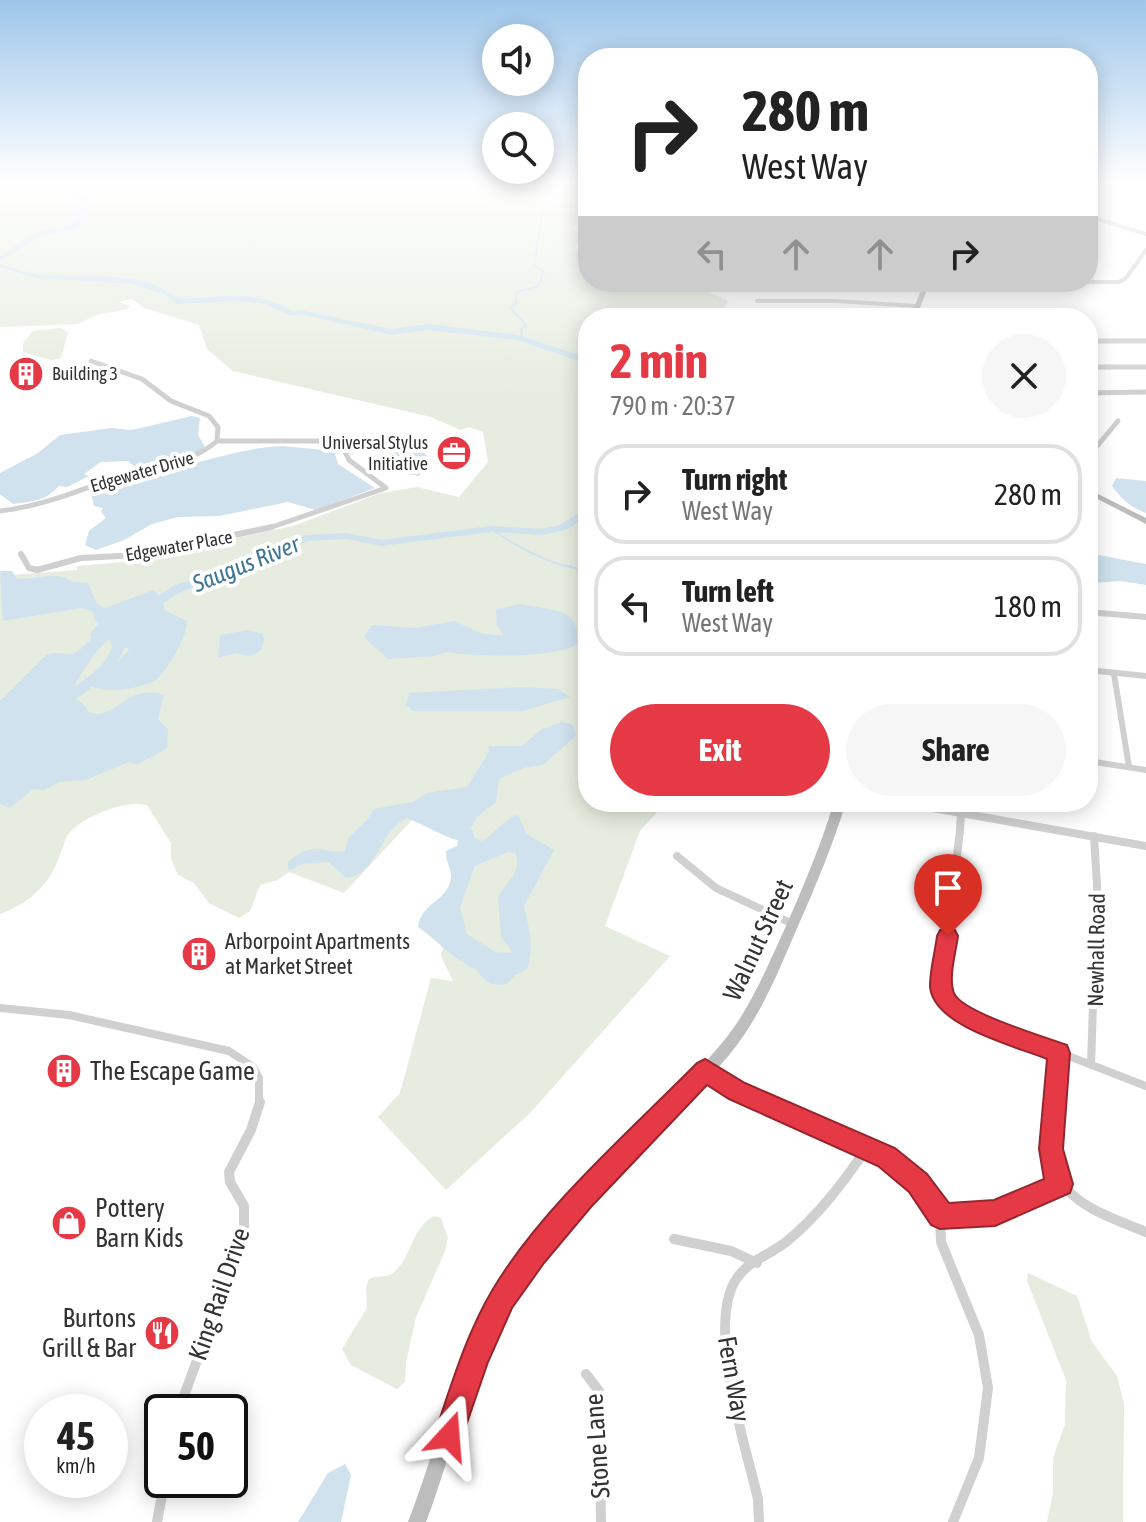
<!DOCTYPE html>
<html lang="en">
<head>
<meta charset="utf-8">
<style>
	:root { --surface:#fff; --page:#f6f6f6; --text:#222; --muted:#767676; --line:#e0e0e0; --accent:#e63946 }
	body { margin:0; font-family:"Asap Condensed",sans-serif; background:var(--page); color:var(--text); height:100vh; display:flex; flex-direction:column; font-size:30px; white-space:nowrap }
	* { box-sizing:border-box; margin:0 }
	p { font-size:26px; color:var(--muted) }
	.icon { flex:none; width:44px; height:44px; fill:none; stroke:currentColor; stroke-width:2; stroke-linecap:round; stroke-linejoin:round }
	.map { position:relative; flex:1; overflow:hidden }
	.panel { position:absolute; left:578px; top:308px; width:520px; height:504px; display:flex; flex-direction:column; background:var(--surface); border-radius:32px; box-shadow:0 4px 20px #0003 }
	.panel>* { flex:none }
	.guide { position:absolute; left:578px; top:48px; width:520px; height:244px; border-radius:32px; box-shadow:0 4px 20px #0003; background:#fff; color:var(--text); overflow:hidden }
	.tools { position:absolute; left:482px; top:24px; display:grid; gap:16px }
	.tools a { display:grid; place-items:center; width:72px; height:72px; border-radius:50%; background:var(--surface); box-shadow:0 4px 20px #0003; font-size:40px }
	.speed { position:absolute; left:24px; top:1394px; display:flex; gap:16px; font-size:40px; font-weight:700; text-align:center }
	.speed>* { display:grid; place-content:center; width:104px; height:104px; border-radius:50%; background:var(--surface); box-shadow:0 4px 20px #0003; line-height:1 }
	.speed small { font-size:20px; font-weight:400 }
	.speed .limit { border:4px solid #111; border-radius:12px; background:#fff; color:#111 }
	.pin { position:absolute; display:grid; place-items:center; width:68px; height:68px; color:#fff; margin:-82px -34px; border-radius:50% 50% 50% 0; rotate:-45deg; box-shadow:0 0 8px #0007 }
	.pin .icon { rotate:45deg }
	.me { position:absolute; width:88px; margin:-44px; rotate:19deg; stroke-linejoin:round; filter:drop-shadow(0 0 6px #0008) }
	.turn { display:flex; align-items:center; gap:28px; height:168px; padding:0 32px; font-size:36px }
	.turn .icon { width:104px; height:104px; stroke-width:2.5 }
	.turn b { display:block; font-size:56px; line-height:68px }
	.lanes { display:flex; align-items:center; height:76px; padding:0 32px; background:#0003; justify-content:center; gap:40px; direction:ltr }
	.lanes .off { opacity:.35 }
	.round { display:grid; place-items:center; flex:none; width:84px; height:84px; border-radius:42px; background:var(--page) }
	.head { display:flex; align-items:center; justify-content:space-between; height:136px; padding:0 32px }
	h1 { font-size:48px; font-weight:700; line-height:60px; color:var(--accent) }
	.cta { display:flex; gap:16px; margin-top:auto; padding:16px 32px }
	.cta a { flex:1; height:92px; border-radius:48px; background:var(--accent); color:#fff; font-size:32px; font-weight:700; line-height:92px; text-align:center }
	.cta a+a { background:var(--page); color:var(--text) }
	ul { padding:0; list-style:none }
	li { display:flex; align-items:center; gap:24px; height:100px; margin:0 16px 12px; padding:0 16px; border:4px solid var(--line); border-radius:32px }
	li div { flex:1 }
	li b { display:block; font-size:30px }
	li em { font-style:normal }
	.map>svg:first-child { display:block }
	.green { fill:#e6ecdf }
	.water { fill:#cfe2ee; fill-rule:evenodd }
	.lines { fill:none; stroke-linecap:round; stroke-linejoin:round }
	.stream { stroke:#cfe2ee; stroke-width:2 }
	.river { fill:#cfe2ee; fill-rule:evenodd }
	.minor-far4 { stroke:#d0d0d0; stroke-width:4 }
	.minor-far3 { stroke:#d0d0d0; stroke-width:5 }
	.minor-far2 { stroke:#d0d0d0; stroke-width:6 }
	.minor-far1 { stroke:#d0d0d0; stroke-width:8 }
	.minor { stroke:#d0d0d0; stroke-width:10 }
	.secondary { fill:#bdbdbd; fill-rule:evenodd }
	.route { fill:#e63946; stroke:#96252e; stroke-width:2 }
	.labels { text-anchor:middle; stroke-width:8; stroke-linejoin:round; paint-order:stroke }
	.far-poi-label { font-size:18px; fill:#333; stroke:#fff; text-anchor:start }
	.far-street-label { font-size:18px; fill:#333; stroke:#fff }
	.poi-label { font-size:22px; fill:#333; stroke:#fff; text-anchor:start }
	.street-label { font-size:22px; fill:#333; stroke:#fff }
	.water-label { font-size:24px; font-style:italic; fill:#3f7597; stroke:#fff }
	.near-street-label { font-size:26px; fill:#333; stroke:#fff }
	.near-poi-label { font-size:26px; fill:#333; stroke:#fff; text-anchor:start }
</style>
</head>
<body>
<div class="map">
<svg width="1146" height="1522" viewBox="0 0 1146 1522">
	<rect width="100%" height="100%" fill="#fff"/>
	<g class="green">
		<path d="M0,183h588v34l-15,10 8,12 -7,10h14v33h105l6,5 17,2 -10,2 23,10 -11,14 2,3h-132v484h78l-26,29 -35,95 65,30 -139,156 -85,78 -68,-73 22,-24 31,-115 22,3 -12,-25 24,-106 -10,-20 -43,-10 -68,73 -55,-21 -11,8 -18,5 -10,26 -11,7 -30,-15 -15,-20 -16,-8 -7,-16v-16l-24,-38c-22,-5 -60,10 -76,26 -7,8 -9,20 -13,29 -12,29 -30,43 -58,54v-338l77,-6v-4l46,-4 170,-36 88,-33 36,-6 42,10 29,-35 -5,-30 -14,-5 -9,3 -29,-13 -198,-46 -26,-22 -8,-24 -55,-17 -12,-9 -14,3 12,4 -3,3 -31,6 -18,9 -78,3z"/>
		<path d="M60,328l8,4 -7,26 -10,2 -28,-8v-9l10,-12z"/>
		<path d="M434,1216l7,2 7,20 -3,13 -29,66 -10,46 -1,19 -8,7 -46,-24 -9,-16 25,-41 -1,-21 3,-8c8,-4 17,-1 24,-6 19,-15 18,-45 41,-57z"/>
		<path d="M1028,1273l49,23 15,46 25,34 7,28 -1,118h-76l6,-29v-35l12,-34 1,-44 -39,-99z"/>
	</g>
	<g class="water">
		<path d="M192,416l8,2 -2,17 7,12 -12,8 -58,12 -7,-6 -27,1 -17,12 5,2 -22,11 -8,-1c-15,16 -26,15 -46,18l-13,-10v-21l38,-20 22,-18 51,-7 21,2z"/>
		<path d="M283,446l51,5 4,13 37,24 -59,22 -28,-8 -69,14 -41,1 -26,7 -28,16 -28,10 -11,-5 4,-14 17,-13 -5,-6 2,-4 -9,-2 -3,-14c35,-16 71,-22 108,-30 29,-7 54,-15 84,-16z"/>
		<path d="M393,447l31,6 7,7 -12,16 -16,-3 -13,-13 -1,-8z"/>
		<path d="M1116,478l30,3v32c-13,-4 -26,-15 -34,-27z"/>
		<path d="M1088,553l58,11v21l-26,-4 -26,2 -6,-6z"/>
		<path d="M0,571h12l5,8c19,1 40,-9 55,3l16,1 9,21 8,4 49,-18 9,12 1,8 23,11c1,13 -20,52 -33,60 -15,8 -49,13 -63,5l2,-13 16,-4 20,-18 -1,-3 -15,-1 -4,-8c-9,6 -33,40 -36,51 2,10 4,9 11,15 6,5 0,5 8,8 22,7 36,-30 72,-18l-6,24 10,10 -1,19 -30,17 -8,-3 -43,18 -27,2 -15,8 -11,-1 -23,19 -10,-4v-103l46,-46c25,-8 19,12 46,-17l-2,-4 9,-11 -5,-4 -1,-7 -11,-4 -79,13z"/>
		<path d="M521,604c28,8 60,0 56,40 -21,15 -105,13 -131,8l-11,4 -47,3 -24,-22 8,-12 42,3 41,-7 25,12 24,3 -7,-11 -1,-16z"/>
		<path d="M248,630l15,4c3,11 -2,19 -14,22l-13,-3 -18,5 2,-23z"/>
		<path d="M524,687l35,2 11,8 -47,14h-110l-7,-6 3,-12z"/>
		<path d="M561,722l11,2 4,12 -33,29 -20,3 -24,11 -3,23 -19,15 -6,11 4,10 7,3c13,-7 22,-23 36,-26l9,19 27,16 -30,56c5,24 11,39 3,63l-12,6 -8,9c-17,3 -22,-3 -31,-15 -25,-10 -37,-28 -58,-42 4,-25 26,-24 32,-45 4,-10 -5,-20 -4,-31l11,-5 1,-6c-7,0 -38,-17 -51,-22 -28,12 -29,57 -61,60l-17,-16 -27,2 -11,6 -3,-1v-7c28,-22 30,-9 57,-11l4,-14 18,-17 7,-11 39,-7 14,-9 40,-6 22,-35 -1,-6h34l19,-16zM508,852l7,1c9,17 -9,29 -17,44l3,40 10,13v3l-16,-1 -28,-18 -7,-27 15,-41z"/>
		<path d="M345,1464l6,11 -10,47h-43l30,-49z"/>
	</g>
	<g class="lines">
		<g class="stream">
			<path d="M522,339l-1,-10 5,-4 -16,-18 6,-3v-12l22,-6 6,-14 -10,-7 13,-82"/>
			<path d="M491,529c30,20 60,37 97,41"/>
		</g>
		<g class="river">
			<path d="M19,183c23,-1 48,3 69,14l-1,12 -10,19 -37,9 -40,24v-5l34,-23 37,-8 10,-16 1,-10 -15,-7z"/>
			<path d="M0,264c12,3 24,8 37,10 46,6 104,-7 142,25 38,-1 80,-10 113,12l7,-1 93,19 37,-5 89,11 70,23v11l-3,-1 -4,-6 -64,-22 -88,-10 -37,5 -93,-21 -8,2 -26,-12 -28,-3 -60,3 -13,-10 -32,-10 -95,-6 -37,-10z"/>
			<path d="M588,508v8l-22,14 -24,5 -51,-3 -110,14 -34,-7 -40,2 -60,29 -64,21 -35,21 -4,1 -6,-4 37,-24 64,-19 66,-31 42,-2 34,7 110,-14 51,3 17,-4z"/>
			<path d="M123,629l6,4c-4,8 -4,17 -9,24 -9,16 -49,52 -67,49l-2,-3 2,-3c18,-12 46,-26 56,-46 4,-7 5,-16 10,-24z"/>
		</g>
		<g class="minor-far4">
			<path d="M1088,216l58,18"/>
			<path d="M1066,282h53l7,-4 20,-28"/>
			<path d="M776,301h-19h79l81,5"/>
		</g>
		<g class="minor-far3">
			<path d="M1088,341h58"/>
			<path d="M1088,367h58"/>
			<path d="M1088,393l58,-1"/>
			<path d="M217,441h128l-3,5 7,14 37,28 -120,41"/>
			<path d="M1088,457l30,-36"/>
			<path d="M0,511c44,-5 83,-22 125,-37 33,-11 65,-9 92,-33l1,-14 -9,-11 -38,-15 -29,-22 -51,-18"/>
		</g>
		<g class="minor-far2">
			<path d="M21,554l8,14 8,2 44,-12 58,-3 133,-28"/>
			<path d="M1088,612l58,5"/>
			<path d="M1088,670l58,6"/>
			<path d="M1114,674l15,93"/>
			<path d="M1088,761l58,9"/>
		</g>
		<g class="minor-far1">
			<path d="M899,802l247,44"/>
			<path d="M957,802l4,11 -1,17 -19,159 7,16 17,11 181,70"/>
			<path d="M677,856l39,32 77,36"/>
			<path d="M0,1008l69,7 160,36 24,16 6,11v26"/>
			<path d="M1091,1065l6,-179 -3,-50"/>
			<path d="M705,1070l32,21 30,13"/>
			<path d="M1053,1104l6,-51"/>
		</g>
		<g class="minor">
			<path d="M762,1102l124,55 32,26 22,33 55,-3 66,-29"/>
			<path d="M1053,1102c-10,90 17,100 93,130"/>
			<path d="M940,1216l1,26 38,93 9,53 -9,70 -26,64"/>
			<path d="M674,1239l57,12 26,12"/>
			<path d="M586,1374l13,17 2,131"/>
			<path d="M178,1412l66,-179v-27l-14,-24 -1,-10 22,-42 9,-28"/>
			<path d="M157,1522l8,-42"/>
			<path d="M759,1522l-1,-23c-12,-52 -53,-175 -21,-221 11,-17 34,-24 49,-36 32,-26 57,-59 80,-93"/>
		</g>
		<g class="secondary">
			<path d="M920,282h6l1,8 -11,28h-6l11,-28z"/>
			<path d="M1088,489l58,29v6l-58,-30z"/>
			<path d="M834,802h12c-13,43 -30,83 -48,124 -19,44 -37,90 -68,128 -71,84 -162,153 -220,248 -42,66 -56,148 -84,220h-18c30,-76 46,-161 90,-232 60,-94 152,-162 224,-247 29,-35 45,-76 64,-117 18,-41 35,-81 48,-124z"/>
		</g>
	</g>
	<linearGradient id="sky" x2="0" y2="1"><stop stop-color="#9ec6ea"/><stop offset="0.46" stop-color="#fff"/><stop offset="1" stop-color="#fff" stop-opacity="0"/></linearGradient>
	<rect width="1146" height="396" fill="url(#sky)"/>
	<path class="route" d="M948,927l7,3 3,6c-2,16 -10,42 -4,57 7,19 91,44 113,52l3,8 -7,96 10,35 -3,9 -75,33 -55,3 -9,-4 -22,-33 -31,-26 -149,-67 -22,-14 -116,122 -47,56 -32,45 -24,54 -29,84 -10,5 -11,-5 -4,-10c17,-50 32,-102 59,-147 49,-82 137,-158 204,-226l8,-4 40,24 150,65 32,26 22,29 45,-3 50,-21 -5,-30 8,-90c-32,-13 -115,-33 -117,-73 0,-16 5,-34 7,-50l3,-6z"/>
	<defs>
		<symbol id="building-disc" viewBox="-11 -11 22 22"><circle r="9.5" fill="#e63946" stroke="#fff"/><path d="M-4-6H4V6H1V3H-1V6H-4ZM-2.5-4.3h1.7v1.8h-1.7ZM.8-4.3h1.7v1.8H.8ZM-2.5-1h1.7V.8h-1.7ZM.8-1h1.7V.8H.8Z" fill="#fff"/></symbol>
		<symbol id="office-disc" viewBox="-11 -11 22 22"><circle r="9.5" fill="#e63946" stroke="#fff"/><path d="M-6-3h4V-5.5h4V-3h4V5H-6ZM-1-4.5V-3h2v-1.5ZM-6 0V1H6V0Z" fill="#fff"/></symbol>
		<symbol id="shop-disc" viewBox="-11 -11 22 22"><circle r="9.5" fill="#e63946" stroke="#fff"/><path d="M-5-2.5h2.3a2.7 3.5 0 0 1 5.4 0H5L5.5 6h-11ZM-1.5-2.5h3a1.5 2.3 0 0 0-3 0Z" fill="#fff"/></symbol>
		<symbol id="restaurant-disc" viewBox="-11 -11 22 22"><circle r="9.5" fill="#e63946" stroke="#fff"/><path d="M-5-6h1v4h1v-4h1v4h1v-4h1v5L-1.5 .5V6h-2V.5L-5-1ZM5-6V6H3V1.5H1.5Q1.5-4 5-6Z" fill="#fff"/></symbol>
	</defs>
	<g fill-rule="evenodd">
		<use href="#building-disc" x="6" y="354" width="40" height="40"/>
		<use href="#office-disc" x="434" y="433" width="40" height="40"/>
		<use href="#building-disc" x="179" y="934" width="40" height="40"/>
		<use href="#building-disc" x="44" y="1051" width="40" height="40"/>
		<use href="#shop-disc" x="49" y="1203" width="40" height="40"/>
		<use href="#restaurant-disc" x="142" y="1313" width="40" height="40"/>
	</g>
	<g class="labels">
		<g class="far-poi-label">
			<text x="52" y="380">Building 3</text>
			<text x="428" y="449" text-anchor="end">Universal Stylus<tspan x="428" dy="21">Initiative</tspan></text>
		</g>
		<g class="far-street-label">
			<text transform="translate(142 472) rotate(-16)" y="6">Edgewater Drive</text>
			<text transform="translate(179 546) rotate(-10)" y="6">Edgewater Place</text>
		</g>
		<g class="poi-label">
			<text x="225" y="949">Arborpoint Apartments<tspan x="225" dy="25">at Market Street</tspan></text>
		</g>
		<g class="street-label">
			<text transform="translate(1096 950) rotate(-89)" y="8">Newhall Road</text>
		</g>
		<g class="water-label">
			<text transform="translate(246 564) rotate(-22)" y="8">Saugus River</text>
		</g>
		<g class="near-street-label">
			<text transform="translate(758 940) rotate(-65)" y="9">Walnut Street</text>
			<text transform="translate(219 1294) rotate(-71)" y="9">King Rail Drive</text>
			<text transform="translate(734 1379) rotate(80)" y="9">Fern Way</text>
			<text transform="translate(597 1446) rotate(-94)" y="9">Stone Lane</text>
		</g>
		<g class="near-poi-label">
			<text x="90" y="1080">The Escape Game</text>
			<text x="95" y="1217">Pottery<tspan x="95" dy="30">Barn Kids</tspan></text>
			<text x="136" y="1327" text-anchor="end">Burtons<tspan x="136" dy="30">Grill &amp; Bar</tspan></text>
		</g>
	</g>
</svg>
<div class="tools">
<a><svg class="icon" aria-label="sound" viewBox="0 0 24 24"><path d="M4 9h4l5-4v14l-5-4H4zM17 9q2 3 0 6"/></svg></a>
<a><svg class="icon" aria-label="search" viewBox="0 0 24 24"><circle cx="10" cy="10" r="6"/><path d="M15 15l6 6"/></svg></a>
</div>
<div class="speed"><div>45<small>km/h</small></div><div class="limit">50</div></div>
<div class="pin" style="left:948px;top:936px;background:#d93025"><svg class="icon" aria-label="arrive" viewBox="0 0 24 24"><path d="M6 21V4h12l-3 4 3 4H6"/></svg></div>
<svg class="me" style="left:449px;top:1436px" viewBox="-20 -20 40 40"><path d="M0-17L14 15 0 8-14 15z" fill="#e63946" stroke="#fff" stroke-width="4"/></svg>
<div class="guide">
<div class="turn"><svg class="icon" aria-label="right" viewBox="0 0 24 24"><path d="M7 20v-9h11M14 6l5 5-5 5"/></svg><div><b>280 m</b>West Way</div></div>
<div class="lanes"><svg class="icon off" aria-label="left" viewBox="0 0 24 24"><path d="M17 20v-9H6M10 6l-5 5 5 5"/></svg><svg class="icon off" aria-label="ahead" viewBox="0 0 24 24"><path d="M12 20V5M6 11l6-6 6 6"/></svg><svg class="icon off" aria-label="ahead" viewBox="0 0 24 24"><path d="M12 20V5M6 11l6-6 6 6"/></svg><svg class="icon" aria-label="right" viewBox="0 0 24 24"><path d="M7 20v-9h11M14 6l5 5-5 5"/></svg></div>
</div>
<section class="panel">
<div class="head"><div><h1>2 min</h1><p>790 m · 20:37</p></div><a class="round"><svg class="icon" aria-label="close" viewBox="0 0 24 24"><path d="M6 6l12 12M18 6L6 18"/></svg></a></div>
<ul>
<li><svg class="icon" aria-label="right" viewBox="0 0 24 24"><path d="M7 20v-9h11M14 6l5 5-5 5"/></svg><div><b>Turn right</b><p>West Way</p></div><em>280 m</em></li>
<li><svg class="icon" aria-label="left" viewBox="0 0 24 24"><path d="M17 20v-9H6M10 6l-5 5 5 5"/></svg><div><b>Turn left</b><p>West Way</p></div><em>180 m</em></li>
</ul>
<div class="cta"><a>Exit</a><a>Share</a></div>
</section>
</div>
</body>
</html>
